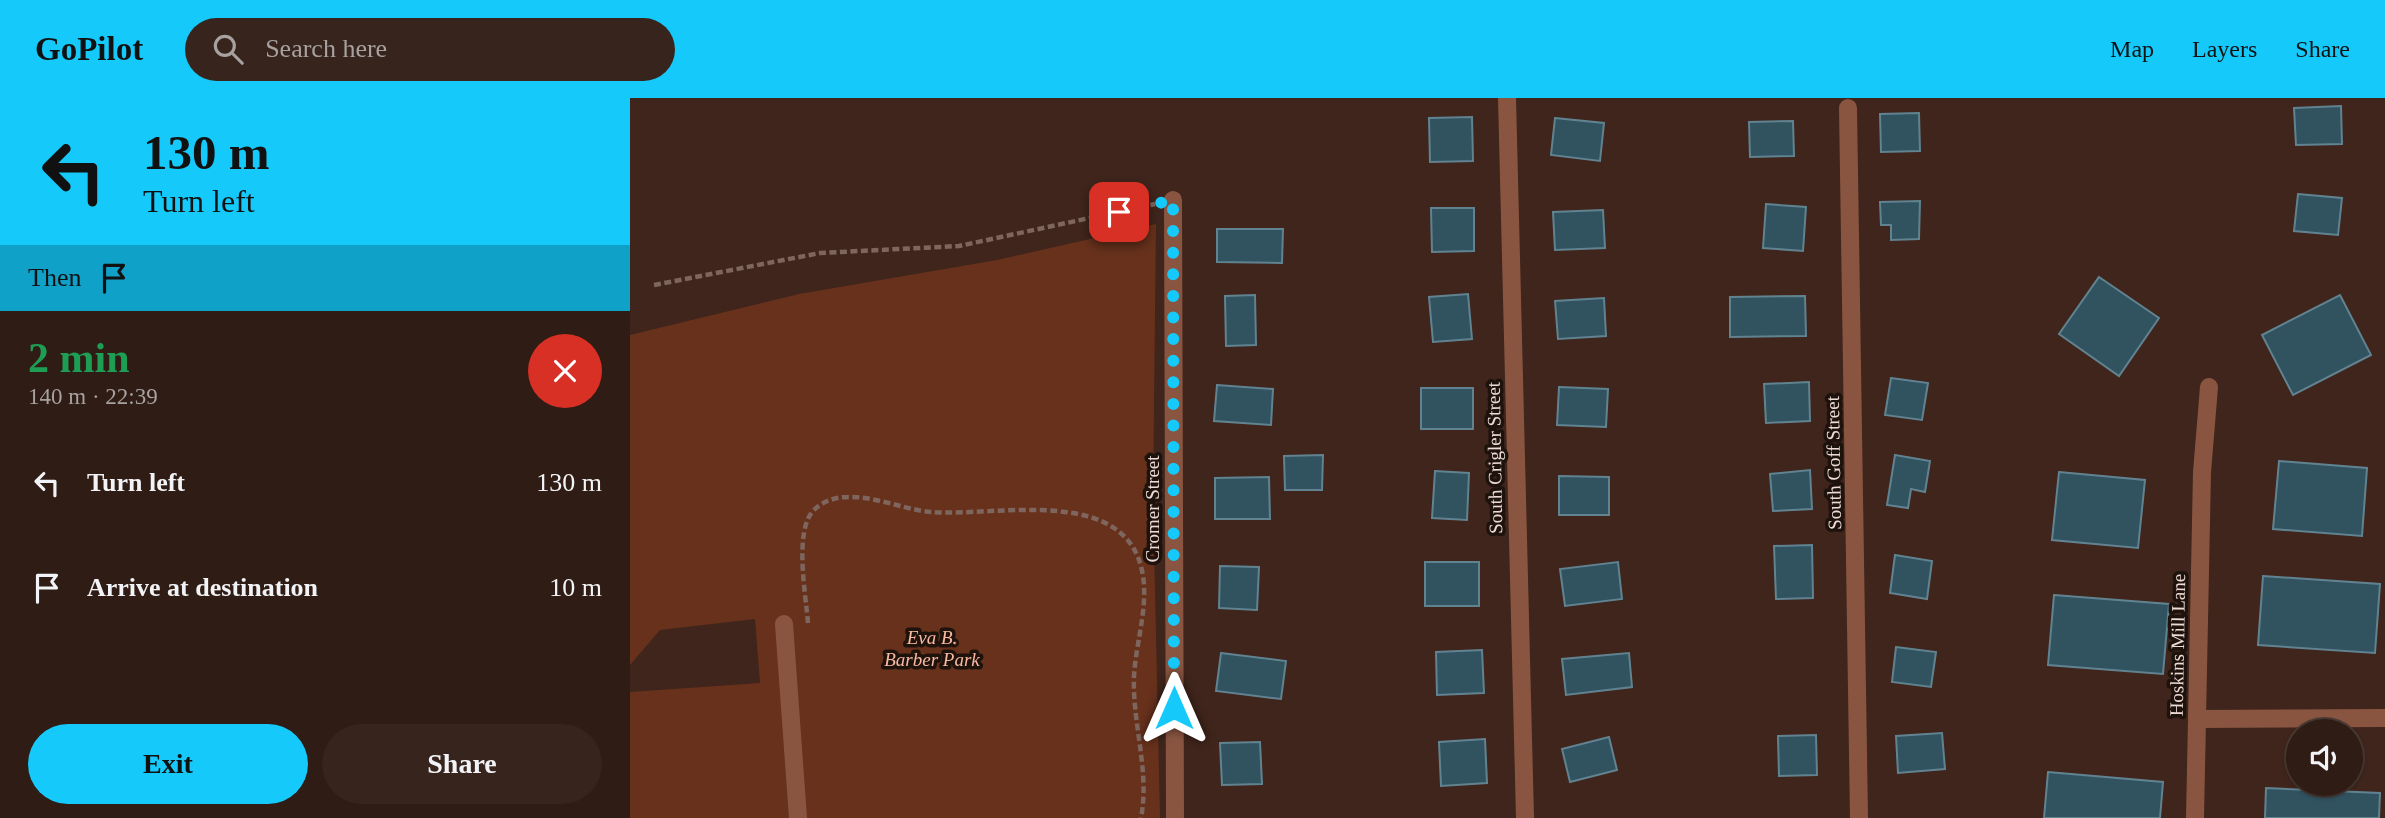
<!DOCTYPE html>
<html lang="en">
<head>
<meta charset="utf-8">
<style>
	:root { --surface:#2f1c14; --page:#37251d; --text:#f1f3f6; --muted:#a7a1a0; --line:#4a3a34; --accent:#15cafb }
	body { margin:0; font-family:Georgia,serif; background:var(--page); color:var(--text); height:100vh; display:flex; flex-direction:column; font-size:26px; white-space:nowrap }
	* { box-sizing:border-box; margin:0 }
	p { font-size:23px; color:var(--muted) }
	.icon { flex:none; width:38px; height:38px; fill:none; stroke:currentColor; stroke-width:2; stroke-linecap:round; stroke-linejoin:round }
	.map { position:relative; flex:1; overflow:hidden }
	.side { display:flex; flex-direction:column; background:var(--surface); width:630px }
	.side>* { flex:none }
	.banner { background:#15cafb; color:#111; overflow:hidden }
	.buttons { position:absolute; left:1656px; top:621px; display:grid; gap:14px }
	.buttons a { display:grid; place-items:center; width:77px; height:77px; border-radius:50%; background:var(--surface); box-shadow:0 2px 5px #0004,0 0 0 2px var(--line); font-size:35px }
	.pin { position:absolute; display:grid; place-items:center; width:60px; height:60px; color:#fff; margin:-30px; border-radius:14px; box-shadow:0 4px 10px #0006 }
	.me { position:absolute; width:77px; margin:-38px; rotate:0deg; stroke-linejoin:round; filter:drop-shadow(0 0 5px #0008) }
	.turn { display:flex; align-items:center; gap:24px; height:147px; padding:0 28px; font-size:32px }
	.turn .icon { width:91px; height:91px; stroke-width:2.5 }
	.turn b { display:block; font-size:49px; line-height:60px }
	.then { display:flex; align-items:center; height:66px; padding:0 28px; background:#0003; gap:14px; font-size:26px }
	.round { display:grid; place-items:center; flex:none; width:74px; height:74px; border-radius:37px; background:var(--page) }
	.overview { display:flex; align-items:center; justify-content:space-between; height:119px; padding:0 28px }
	h1 { font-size:42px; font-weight:700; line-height:52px; color:#1e9e55 }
	.cta { display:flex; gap:14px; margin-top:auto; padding:14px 28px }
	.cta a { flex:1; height:80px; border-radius:42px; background:var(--accent); color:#111; font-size:28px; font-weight:700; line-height:80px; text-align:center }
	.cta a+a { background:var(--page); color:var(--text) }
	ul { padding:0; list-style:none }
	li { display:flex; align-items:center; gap:21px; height:105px; padding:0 28px }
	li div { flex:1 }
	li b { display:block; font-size:26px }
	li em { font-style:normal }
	header { display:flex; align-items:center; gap:42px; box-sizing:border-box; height:98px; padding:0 35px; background:var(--accent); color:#111 }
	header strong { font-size:33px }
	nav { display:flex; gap:38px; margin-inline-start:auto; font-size:24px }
	.search { width:490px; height:63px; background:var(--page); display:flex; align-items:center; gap:18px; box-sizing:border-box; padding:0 24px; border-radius:38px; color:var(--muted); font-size:26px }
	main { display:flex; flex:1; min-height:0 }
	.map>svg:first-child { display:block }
	.green { fill:#67311c }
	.building { fill:#31525f; stroke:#618391; stroke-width:2 }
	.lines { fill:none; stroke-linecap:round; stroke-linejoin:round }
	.path { stroke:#7e665e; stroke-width:4.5; stroke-dasharray:7 3.5; stroke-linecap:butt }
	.street { stroke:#895541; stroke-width:18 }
	.route { stroke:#15cafb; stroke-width:12; stroke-dasharray:0 21.6 }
	.labels { text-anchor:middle; stroke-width:7; stroke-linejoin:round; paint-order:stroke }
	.street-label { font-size:19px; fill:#eedbd5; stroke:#1e120d }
	.park-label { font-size:19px; font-style:italic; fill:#f9b8a0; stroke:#1e120d }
</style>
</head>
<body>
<header>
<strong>GoPilot</strong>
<div class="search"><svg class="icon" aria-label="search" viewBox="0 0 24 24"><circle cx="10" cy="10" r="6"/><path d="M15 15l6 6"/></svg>Search here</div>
<nav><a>Map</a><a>Layers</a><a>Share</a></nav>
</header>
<main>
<section class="side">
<div class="banner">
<div class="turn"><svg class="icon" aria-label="left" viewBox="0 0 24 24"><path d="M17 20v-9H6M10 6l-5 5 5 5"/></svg><div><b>130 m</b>Turn left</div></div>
<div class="then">Then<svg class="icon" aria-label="arrive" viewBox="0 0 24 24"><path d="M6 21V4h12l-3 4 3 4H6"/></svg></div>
</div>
<div class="overview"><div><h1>2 min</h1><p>140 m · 22:39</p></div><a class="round" style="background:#d93025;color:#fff"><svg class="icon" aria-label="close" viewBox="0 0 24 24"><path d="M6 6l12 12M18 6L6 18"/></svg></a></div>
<ul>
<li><svg class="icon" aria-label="left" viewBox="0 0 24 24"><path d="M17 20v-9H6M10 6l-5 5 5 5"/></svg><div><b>Turn left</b></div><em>130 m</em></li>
<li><svg class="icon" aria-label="arrive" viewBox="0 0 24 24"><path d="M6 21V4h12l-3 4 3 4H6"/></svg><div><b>Arrive at destination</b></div><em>10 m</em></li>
</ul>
<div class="cta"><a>Exit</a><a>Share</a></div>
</section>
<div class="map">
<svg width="1755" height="720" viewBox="0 0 1755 720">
	<rect width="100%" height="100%" fill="#3f251b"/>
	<path class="green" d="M526,126l-3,275 7,319h-530v-126l130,-9 -5,-64 -95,11 -30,35v-330l169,-41 198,-34z"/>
	<g class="building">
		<path d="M1711,8l1,38 -46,1 -2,-37z"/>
		<path d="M1289,15l1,38 -39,1 -1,-38z"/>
		<path d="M842,19l1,44 -43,1 -1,-44z"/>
		<path d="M925,20l49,5 -4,38 -49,-6z"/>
		<path d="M1163,23l1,35 -44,1 -1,-35z"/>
		<path d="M1668,96l44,4 -4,37 -44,-4z"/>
		<path d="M1290,103l-1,38 -28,1v-15h-10l-1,-23z"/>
		<path d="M1136,106l40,3 -3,44 -40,-3z"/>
		<path d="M801,110h43v43l-42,1z"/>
		<path d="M973,112l2,38 -50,2 -2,-38z"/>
		<path d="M587,131h66l-1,34 -65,-1z"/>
		<path d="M1469,179l60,41 -40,58 -60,-42z"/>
		<path d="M838,196l4,45 -39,3 -4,-45z"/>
		<path d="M625,197l1,50 -30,1 -1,-50z"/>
		<path d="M1710,197l31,60 -78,40 -31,-60z"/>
		<path d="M1175,198l1,40 -76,1v-40z"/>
		<path d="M974,200l2,38 -48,3 -3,-38z"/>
		<path d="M1261,280l37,5 -6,37 -37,-5z"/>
		<path d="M1179,284l1,39 -44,2 -2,-39z"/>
		<path d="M587,287l56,4 -2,36 -57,-4z"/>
		<path d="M929,289l49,2 -2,38 -49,-2z"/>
		<rect x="791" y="290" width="52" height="41"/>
		<path d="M693,357l-1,35h-37l-1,-34z"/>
		<path d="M1265,357l35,6 -5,31 -14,-3 -3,19 -21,-3z"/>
		<path d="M1649,363l88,7 -5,68 -89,-7z"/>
		<path d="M1180,372l2,39 -39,2 -3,-37z"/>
		<path d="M805,373l34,2 -2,47 -35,-2z"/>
		<path d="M1429,374l86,8 -7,68 -86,-8z"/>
		<path d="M929,378l50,1v38h-50z"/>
		<path d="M639,379l1,42h-55v-41z"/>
		<path d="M1182,447l1,53 -37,1 -2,-53z"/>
		<path d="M1265,457l37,6 -5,38 -37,-6z"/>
		<rect x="795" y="464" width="54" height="44"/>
		<path d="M988,464l4,37 -57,7 -5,-37z"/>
		<path d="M590,468l39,1 -2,43 -38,-2z"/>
		<path d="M1633,478l117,8 -5,69 -117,-8z"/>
		<path d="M1424,497l115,9 -6,70 -115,-9z"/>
		<path d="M1266,549l40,5 -5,35 -39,-5z"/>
		<path d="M852,552l2,43 -47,2 -1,-43z"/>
		<path d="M591,555l65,8 -5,38 -65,-8z"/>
		<path d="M999,555l3,34 -66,8 -4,-36z"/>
		<path d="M1312,635l3,36 -47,4 -2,-37z"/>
		<path d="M1186,637l1,40 -38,1 -1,-40z"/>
		<path d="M979,639l8,33 -47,12 -8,-33z"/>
		<path d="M855,641l2,44 -46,3 -2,-44z"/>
		<path d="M630,644l2,42 -40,1 -2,-42z"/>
		<path d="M1418,674l115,10 -3,36h-116z"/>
		<path d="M1636,690l114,5 -1,25h-114z"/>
	</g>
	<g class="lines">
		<g class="path">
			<path d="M24,187l166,-32 139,-7 196,-42"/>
			<path d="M178,525c-2,-27 -15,-95 7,-114 31,-28 82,1 117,3 65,5 197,-29 211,64 5,33 -7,66 -9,100 -2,47 16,95 7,142"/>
		</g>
		<g class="street">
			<path d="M877,0l18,720"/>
			<path d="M1218,10l11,710"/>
			<path d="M543,102l2,618"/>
			<path d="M154,526l14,194"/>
			<path d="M1567,621l188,-1"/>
			<path d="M1565,720l7,-346 7,-85"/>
		</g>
	</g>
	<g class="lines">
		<path class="route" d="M489,114l54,-12 1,508"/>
	</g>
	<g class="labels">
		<g class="street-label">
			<text transform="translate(864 360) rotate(-91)" y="7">South Crigler Street</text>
			<text transform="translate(1203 365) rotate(-91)" y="7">South Goff Street</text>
			<text transform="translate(522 411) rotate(-90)" y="7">Cromer Street</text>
			<text transform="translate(1547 547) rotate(-89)" y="7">Hoskins Mill Lane</text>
		</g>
		<g class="park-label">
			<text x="302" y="546">Eva B.<tspan x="302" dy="22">Barber Park</tspan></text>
		</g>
	</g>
</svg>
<div class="buttons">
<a><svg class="icon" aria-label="sound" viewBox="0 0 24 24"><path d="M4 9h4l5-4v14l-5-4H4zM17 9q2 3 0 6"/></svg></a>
</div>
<div class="pin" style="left:489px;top:114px;background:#d93025"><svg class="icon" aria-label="arrive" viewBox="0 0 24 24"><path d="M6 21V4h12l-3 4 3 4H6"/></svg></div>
<svg class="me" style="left:544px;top:610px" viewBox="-20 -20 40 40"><path d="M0-17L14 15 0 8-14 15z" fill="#15cafb" stroke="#fff" stroke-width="4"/></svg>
</div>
</main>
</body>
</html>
